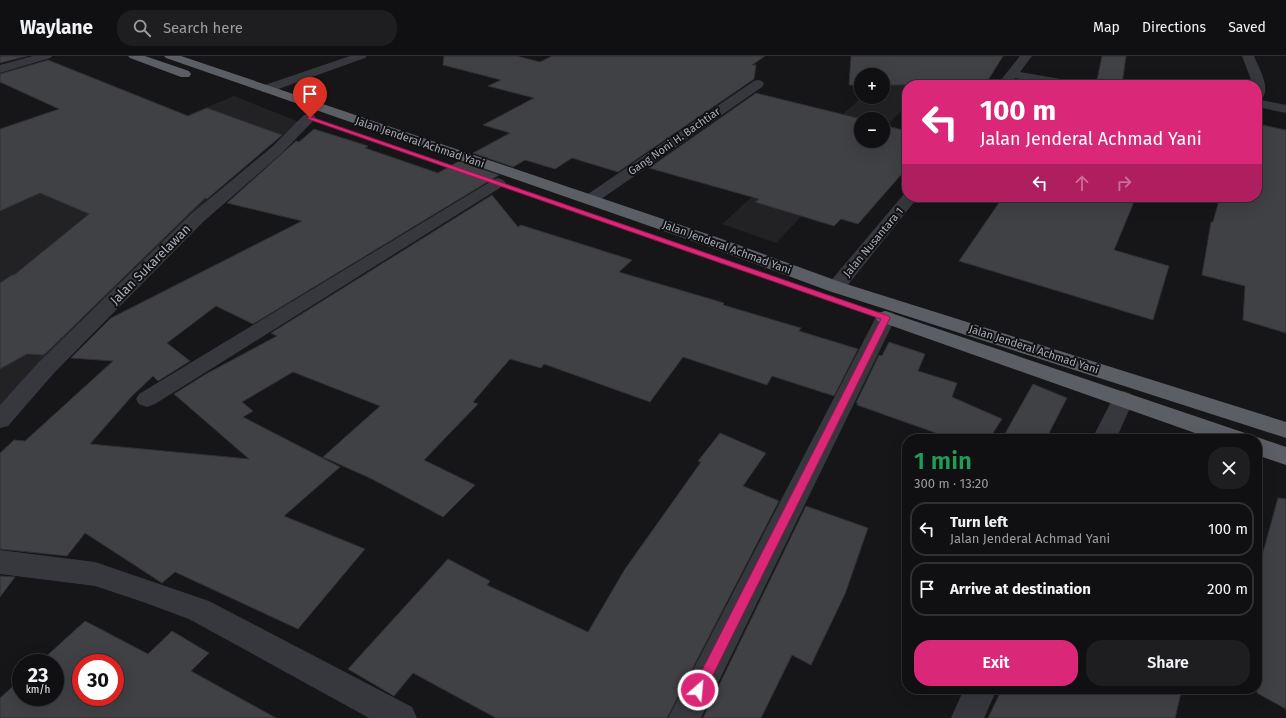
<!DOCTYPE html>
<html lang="en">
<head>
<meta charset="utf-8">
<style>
	:root { --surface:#101012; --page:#1e1e20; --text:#f1f3f6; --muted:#9c9d9f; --line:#303032; --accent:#db2777 }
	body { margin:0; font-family:"Fira Sans",sans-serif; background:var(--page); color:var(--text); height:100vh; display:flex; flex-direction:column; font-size:15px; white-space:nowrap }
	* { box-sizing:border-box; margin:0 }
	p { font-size:13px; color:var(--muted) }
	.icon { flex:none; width:22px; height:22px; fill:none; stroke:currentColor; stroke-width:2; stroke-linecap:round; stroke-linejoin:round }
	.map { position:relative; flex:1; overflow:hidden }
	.details { position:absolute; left:902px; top:378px; width:360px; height:260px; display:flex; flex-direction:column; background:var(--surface); border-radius:16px; box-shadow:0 4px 16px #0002,0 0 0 1px var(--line) }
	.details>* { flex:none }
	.banner { position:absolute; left:902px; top:24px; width:360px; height:122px; border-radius:16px; box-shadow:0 4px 16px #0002,0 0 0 1px var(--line); background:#db2777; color:#fff; overflow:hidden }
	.controls { position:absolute; left:854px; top:12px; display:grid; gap:8px }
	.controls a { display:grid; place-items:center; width:36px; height:36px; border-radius:50%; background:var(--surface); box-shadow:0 4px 16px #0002,0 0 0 1px var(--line); font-size:20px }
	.speed { position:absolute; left:12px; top:598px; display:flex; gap:8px; font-size:20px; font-weight:700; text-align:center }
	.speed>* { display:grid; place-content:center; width:52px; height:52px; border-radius:50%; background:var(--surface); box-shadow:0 4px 16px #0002,0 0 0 1px var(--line); line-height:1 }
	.speed small { font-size:10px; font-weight:400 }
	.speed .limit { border:6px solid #d22; background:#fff; color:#111 }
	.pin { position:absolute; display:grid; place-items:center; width:34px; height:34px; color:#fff; margin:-41px -17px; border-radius:50% 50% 50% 0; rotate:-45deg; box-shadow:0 0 4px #0007 }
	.pin .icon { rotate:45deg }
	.me { position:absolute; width:44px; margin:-22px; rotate:27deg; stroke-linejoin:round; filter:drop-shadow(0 0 3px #0008) }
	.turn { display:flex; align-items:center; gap:14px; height:84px; padding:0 12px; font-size:18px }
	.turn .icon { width:52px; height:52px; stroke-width:2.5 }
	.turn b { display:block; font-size:28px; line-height:34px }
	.lanes { display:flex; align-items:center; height:38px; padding:0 12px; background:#0003; justify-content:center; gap:20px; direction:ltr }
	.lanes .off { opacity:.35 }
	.round { display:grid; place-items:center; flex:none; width:42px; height:42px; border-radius:16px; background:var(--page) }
	.headline { display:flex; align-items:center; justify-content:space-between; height:68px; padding:0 12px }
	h1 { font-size:24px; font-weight:600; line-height:30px; color:#1e9e55 }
	.action { display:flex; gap:8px; margin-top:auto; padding:8px 12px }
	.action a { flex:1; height:46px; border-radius:16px; background:var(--accent); color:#fff; font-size:16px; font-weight:600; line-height:46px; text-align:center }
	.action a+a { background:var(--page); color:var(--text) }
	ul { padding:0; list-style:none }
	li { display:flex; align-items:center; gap:12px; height:54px; margin:0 8px 6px; padding:0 4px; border:2px solid var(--line); border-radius:16px }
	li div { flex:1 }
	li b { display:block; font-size:15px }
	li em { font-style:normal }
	header { display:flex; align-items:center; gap:24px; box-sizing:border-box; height:56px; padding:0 20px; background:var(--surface); border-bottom:1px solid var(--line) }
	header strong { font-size:19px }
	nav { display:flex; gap:22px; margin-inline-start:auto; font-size:14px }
	.search { width:280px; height:36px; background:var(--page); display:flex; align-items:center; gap:10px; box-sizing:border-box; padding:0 14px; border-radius:16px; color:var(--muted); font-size:15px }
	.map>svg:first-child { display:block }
	.built { fill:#222225 }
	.building { fill:#404145; stroke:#303034; fill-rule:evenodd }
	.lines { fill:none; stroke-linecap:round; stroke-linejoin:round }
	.minor { fill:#37383d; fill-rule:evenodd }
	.trunk { fill:#5b5e65; fill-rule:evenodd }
	.route { fill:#db2777; stroke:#8e194d }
	.labels { text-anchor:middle; stroke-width:4; stroke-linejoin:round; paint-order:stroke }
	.far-street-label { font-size:11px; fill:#a8adb8; stroke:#111113 }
	.street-label { font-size:13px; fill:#a8adb8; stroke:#111113 }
</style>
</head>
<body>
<header>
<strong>Waylane</strong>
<div class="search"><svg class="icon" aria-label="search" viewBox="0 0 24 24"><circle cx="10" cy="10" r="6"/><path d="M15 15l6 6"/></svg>Search here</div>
<nav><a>Map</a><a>Directions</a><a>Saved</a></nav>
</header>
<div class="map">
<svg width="1286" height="662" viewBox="0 0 1286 662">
	<rect width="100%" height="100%" fill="#161618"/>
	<g class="built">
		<path d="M883,22l24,7v20l-24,25v-11h-22v22h12l-97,102 -54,-19 140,-127h21z"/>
		<path d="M234,40l65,26 -88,74 -93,90 -118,119v-213z"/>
	</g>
	<g class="building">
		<path d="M0,0h27l-27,7z"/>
		<path d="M444,0h73l23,6 12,-6h213l-13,9h4l-2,14 -136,93 -46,-14 -17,11 -30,-9 -12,7 -40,-14 37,-20 -27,-8 51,-27 -46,-12 13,-6 -58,-15z"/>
		<path d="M851,0h152l-18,29h-102v-10h-22v10h-12z"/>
		<path d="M1102,0h24l-4,29h-26z"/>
		<path d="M48,4l140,56 19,-8 75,27 -75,64 -2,-1 -161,157 -17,-1 -27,15v-86l12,-8h2l75,-61 -49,-21 -40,18v-82l59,-20 -59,-27v-8z"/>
		<path d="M756,37l105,26v22h22v-16l24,6v37l-49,56 -17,-5 -7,7 -79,-24 4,-3 -110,-31z"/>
		<path d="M1257,68l29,6v203l-43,-13 2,-34 -43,-11 9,-53h2l7,-25h37z"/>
		<path d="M314,73l54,17 -3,2 73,25 21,-12 40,14 -246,149 -37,-18 -49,37 23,18 -32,20 -5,-5 -22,21 -41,47 159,15 -75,-65 32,-20 71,-38 -6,-3 221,-138 26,32 3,-2 111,35 -13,12 105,31 -1,2 78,23 -2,3 59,18 -24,47 -62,-20 -5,9 -84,-28 -33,45 -106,-38 -3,4 -31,-9 -37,43 5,2 -54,56 51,25 -32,32 -71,-38 -49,-22 57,-51 -87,-34 -51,30 11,9 -10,6 97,50 -56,49 81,33 -67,80 -123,-57 -13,11 -77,-50 -18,23 -67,-7v-96l14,-13 11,1 88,-80 -42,-3 40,-40 191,-97 -75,-18 69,-62 3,1z"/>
		<path d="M1003,141h133l-22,53 55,16 -16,54 -194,-59z"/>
		<path d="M889,286l36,12 -7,17 39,12 -5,14 50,22 -13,20h-36l-96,-34 1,-2h-2l23,-48 3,1z"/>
		<path d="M1033,328l34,14 -21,41h-44z"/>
		<path d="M720,377l46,20 -23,33 36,15 -112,217h-171l-83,-45 -19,23 -46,-27 100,-110 42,22 -3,4 101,47 37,-63 76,-107 -3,-1z"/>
		<path d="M1278,442l8,1v210l-29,-16v-119z"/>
		<path d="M806,450l62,22 -23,66 -34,71 -19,-10 -31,63h-58z"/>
		<path d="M0,520l15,1 -15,20z"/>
		<path d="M85,565l63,33 24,-23 37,22 -18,18 85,47h-276v-20l21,-19v18h34v-34h-16zM81,607h34v34h-34z"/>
		<path d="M1002,633h180l-7,29h-187z"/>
	</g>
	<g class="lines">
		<g class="minor">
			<path d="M33,0h19l-2,2 -50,15v-8z"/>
			<path d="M350,0h17l-2,2 -95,34h-8l-2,-3 2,-3z"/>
			<path d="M1020,0h12l-12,16 52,9 4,1 2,3h-26l-37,-7 -5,7h-12l2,-4z"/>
			<path d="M1242,0h12c5,13 18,32 7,44l25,5v8l-29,-6v-22h-4z"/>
			<path d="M758,24l4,1 2,3 -2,3 -165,115 -6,2 -6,-2 -2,-3 2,-3 169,-115z"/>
			<path d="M309,58l5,1 2,3 -33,34 -80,70 -149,151 -46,53 -8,2v-23l38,-42 153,-149 82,-68 31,-31z"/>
			<path d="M498,122l5,2 3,3 -3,3 -348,218 -8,3 -8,-3 -3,-5 3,-5 354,-214z"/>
			<path d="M907,137v4h11l-75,94 -7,2 -7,-2 -2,-4 2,-4 75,-89z"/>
			<path d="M886,255l7,2 3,4 -195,401h-33l208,-401 3,-4z"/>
			<path d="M1123,335l8,3 3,5 -18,40h-24l23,-45z"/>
			<path d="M0,494l95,12 114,39 203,106 5,11h-48l-180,-99 -46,-17 -48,-16 -95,-12z"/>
			<path d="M964,633h33l-13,29h-33z"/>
		</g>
		<g class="trunk">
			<path d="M128,0h17l44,15 2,3 -2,3h-8l-51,-19z"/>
			<path d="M164,0h17l538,182 124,45 443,139v16l-457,-147 -122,-45 -541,-188z"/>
			<path d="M885,255l360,122 4,6h-37l-334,-118 -3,-4 3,-4z"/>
			<path d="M1257,381l29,10v18l-29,-10v-16h-6z"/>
		</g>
	</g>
	<path class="route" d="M308,61h3l578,199 1,2 -187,377 -5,2 -4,-2 -2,-5 2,-4 187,-367 -573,-200z"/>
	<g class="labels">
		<g class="far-street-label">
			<text transform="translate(674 85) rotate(-35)" y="4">Gang Noni H. Bachtiar</text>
			<text transform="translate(420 86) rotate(19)" y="4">Jalan Jenderal Achmad Yani</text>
			<text transform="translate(873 186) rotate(-50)" y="4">Jalan Nusantara 1</text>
			<text transform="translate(727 191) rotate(20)" y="4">Jalan Jenderal Achmad Yani</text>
			<text transform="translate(1034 293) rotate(18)" y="4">Jalan Jenderal Achmad Yani</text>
		</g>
		<g class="street-label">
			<text transform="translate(150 208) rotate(-45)" y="5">Jalan Sukarelawan</text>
		</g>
	</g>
</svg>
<div class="controls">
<a>+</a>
<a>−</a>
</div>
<div class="speed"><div>23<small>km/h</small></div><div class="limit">30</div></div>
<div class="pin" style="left:310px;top:62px;background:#d93025"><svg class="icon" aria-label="arrive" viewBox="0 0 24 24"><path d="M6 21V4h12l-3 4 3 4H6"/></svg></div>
<svg class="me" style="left:698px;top:634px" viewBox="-20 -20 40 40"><circle r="17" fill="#db2777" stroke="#fff" stroke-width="3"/><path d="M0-11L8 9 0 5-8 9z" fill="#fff"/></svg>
<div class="banner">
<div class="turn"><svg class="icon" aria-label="left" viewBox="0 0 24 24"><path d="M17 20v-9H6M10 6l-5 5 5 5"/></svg><div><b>100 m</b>Jalan Jenderal Achmad Yani</div></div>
<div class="lanes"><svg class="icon" aria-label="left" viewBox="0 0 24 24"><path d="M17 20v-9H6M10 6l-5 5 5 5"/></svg><svg class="icon off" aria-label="ahead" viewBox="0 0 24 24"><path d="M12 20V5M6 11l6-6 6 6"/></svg><svg class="icon off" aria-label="right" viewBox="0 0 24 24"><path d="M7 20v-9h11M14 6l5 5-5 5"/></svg></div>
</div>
<section class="details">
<div class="headline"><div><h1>1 min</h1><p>300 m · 13:20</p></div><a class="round"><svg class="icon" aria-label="close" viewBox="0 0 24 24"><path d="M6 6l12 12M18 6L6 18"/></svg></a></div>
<ul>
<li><svg class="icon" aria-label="left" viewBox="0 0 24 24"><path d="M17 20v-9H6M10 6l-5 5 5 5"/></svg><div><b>Turn left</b><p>Jalan Jenderal Achmad Yani</p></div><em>100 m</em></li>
<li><svg class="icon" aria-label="arrive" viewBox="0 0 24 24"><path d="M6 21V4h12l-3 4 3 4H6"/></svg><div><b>Arrive at destination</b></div><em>200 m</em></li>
</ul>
<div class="action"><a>Exit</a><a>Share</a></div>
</section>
</div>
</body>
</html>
